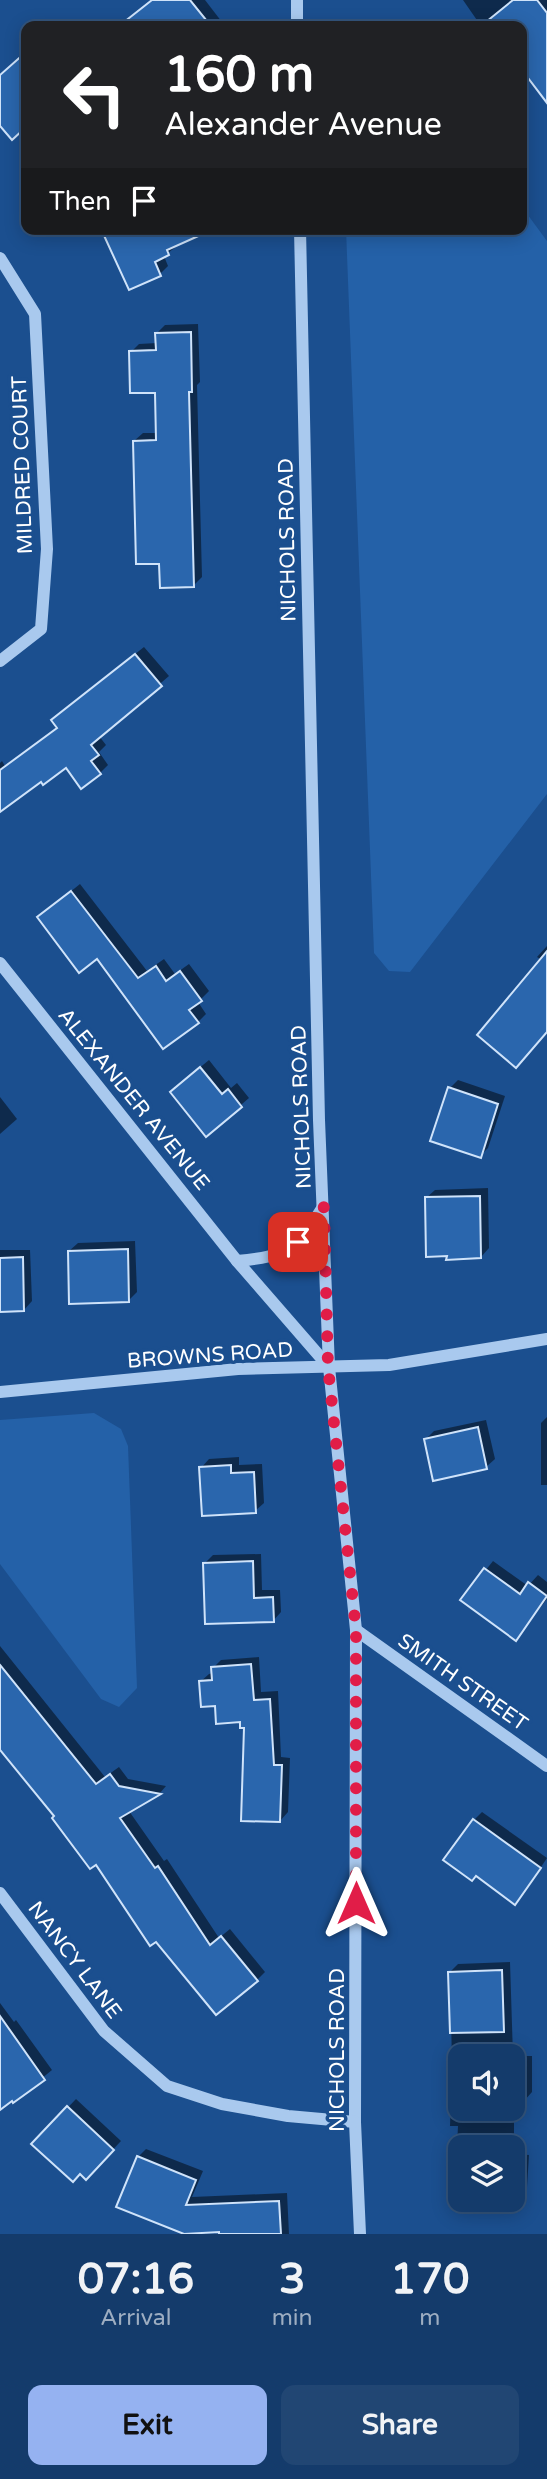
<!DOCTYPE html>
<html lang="en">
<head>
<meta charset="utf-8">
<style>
	:root { --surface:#143b6b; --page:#214673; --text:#f1f3f6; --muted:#9dadc1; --line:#33557e; --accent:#95b2f1 }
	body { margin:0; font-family:"Varela Round",sans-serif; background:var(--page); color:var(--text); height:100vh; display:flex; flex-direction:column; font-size:26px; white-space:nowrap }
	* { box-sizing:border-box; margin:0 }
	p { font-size:23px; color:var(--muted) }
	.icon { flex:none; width:38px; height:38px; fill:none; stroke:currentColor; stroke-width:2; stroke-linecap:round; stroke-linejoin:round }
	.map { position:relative; height:2234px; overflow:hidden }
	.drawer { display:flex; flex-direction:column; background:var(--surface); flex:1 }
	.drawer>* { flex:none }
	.hud { position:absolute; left:21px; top:21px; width:506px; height:214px; border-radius:14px; box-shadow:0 4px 18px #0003,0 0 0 2px var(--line); background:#202124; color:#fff; overflow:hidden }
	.fabs { position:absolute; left:448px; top:2044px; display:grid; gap:14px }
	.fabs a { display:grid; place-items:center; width:77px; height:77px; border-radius:14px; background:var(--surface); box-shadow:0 4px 18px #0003,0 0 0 2px var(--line); font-size:35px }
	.pin { position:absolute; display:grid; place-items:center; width:60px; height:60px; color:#fff; margin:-30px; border-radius:14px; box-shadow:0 4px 10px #0006 }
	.me { position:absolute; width:77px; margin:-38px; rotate:0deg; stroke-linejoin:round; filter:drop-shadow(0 0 5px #0008) }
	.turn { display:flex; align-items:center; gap:24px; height:147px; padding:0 28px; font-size:32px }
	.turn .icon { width:91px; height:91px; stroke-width:2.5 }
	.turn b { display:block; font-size:49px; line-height:60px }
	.then { display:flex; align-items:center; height:66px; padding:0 28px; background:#0003; gap:14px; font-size:26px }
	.eta { display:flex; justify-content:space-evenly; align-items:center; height:119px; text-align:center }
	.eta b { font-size:42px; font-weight:800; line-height:49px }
	.cta { display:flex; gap:14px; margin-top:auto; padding:14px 28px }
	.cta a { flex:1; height:80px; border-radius:14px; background:var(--accent); color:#111; font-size:28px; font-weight:800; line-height:80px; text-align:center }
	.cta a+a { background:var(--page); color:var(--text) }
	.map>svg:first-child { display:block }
	.green { fill:#2461a8 }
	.shadow { fill:#0007; fill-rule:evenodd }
	.building { fill:#2a66ad; stroke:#cfe3fa; stroke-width:2 }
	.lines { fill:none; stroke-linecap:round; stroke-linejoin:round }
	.minor { stroke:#a9c9ee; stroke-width:12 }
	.route { stroke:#e11d48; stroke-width:12; stroke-dasharray:0 21.6 }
	.labels { text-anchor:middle; stroke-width:7; stroke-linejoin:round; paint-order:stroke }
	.street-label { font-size:21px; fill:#fff; stroke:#1b4f8f }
</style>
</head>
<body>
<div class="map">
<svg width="547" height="2234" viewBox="0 0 547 2234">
	<rect width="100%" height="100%" fill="#1b4f8f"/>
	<g class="green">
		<path d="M522,207l25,34v553l-137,178 -21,-1 -15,-18 -28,-724h176z"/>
		<path d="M94,1413l27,16 7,17 9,242 -18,19 -18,-8 -101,-135v-144z"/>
	</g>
	<g class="shadow">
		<path d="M153,0h52l20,26h-93l-4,-5z"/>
		<path d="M463,0h84v100l-21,-27 -4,2v-49h-41z"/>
		<path d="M105,233l71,11 1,2 -13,10 4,10 -8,8z"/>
		<path d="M198,324l2,58 -3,3 5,192 -8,8 -33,-23 -27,-121 9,-8h15l-2,-42 -25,-39 8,-8 18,-1v-10l8,-8z"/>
		<path d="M144,647l25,29 -70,60 7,9 -7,7 9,13 -8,8 -33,-7 -26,13 -41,31v-47l2,-2 3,5 53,-39 4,-15z"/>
		<path d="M80,884l67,87 17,-12 11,15 14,-10 20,27 -11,11 8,12 -8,8 -159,-105z"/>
		<path d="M547,946v85l-5,-71 -5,-3z"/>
		<path d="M209,1060l22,28 6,-5 12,15 -43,37 -26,-51z"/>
		<path d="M458,1080l47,16 -17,52 -8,8 -30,-68z"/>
		<path d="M0,1097l17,22 -17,15z"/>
		<path d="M488,1188l1,60 -8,9 -55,-59 9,-8z"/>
		<path d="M135,1241l2,51 -8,8 -60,-49 9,-8z"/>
		<path d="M0,1250h30l2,51 -8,9h-24z"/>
		<path d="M547,1417v68h-6v-62z"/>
		<path d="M486,1420l9,39 -9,8 -60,-28 8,-8z"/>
		<path d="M239,1457v8l23,-1 2,39 -9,8 -54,-43 8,-9z"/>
		<path d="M261,1554l1,36h18l1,22 -8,9 -68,-58 8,-8z"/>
		<path d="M493,1561l35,25 10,-11 9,7v17l-32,40 -53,-39z"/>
		<path d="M0,1646l105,131 14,-10 9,12 38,7 -6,7 -31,18 35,50 3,-2 52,79 11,-9 35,43 -8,8 -160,-118 -97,-116z"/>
		<path d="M259,1657l2,35 17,-1 3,66 9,1 -2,54 -8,9 -34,-95 -5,-6 -25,-16 -16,-22 9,-8 4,-1v-5l8,-8z"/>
		<path d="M482,1812l65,46 -24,36 -8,8 -39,-28 -2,-54z"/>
		<path d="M510,1962l3,94h19v36l-8,9h-10v53l15,1 -3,48 -8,9 -64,-3 4,-83h-8l2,-63 -2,-91 8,-8zM460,2056h53v53h-53zM460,2147h53v53h-53z"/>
		<path d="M0,2003l14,19 2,-2 36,50 -38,31 -14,2z"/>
		<path d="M76,2099l45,42 -27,29 -61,-26z"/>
		<path d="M146,2149l57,22 -11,26 95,-4 2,41h-69v-4l-35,2 -47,-75z"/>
	</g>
	<g class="building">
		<path d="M152,0h38l21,26h-92z"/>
		<path d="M513,0h24l10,13v90l-25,-33v-44h-41z"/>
		<path d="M26,52v75l-14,13 -12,-14v-51z"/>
		<path d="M101,229h113l-47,21 2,5 -14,7 6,14 -32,14z"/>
		<path d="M191,332l1,60h-3l5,195 -34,1 -1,-24h-23l-3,-123 23,-1 -1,-47h-25l-1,-42 27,-1 -1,-17z"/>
		<path d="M135,654l27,32 -71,59 8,10 -8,6 10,13 -20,15 -15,-21 -23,17 -2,-3 -41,30v-42l57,-42 -6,-8z"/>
		<path d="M71,891l67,87 18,-12 10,15 14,-10 22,30 -13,9 10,13 -36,26 -66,-90 -18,14 -42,-56z"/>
		<path d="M547,951v81l-31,36 -39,-33z"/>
		<path d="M200,1067l22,27 6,-5 14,18 -36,30 -36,-45z"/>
		<path d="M448,1087l50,17 -17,54 -51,-17z"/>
		<path d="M480,1196l1,62 -35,2 1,-4 -21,1 -1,-60z"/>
		<path d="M128,1249l1,53 -60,2 -1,-53z"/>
		<path d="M23,1257l1,54 -24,1v-54z"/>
		<path d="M478,1427l9,42 -54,12 -9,-42z"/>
		<path d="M231,1465v8l23,-1 2,41 -54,3 -3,-49z"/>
		<path d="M253,1561l1,37 19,-1 1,25 -69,2 -2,-61z"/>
		<path d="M484,1568l36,26 8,-12 19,14 -31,45 -56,-41z"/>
		<path d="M251,1664l3,36 16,-1 4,66h8l-2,57 -39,-1 3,-93h-4v-6l-24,2 -1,-18 -14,1 -2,-26 13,-1 -1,-13z"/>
		<path d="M0,1665l96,119 14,-10 9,12 42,8 -41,24 35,50 3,-2 52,79 11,-9 37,45 -42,34 -60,-73 -6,4 -54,-81 -6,4 -38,-51 2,-2 -54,-66z"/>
		<path d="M473,1819l68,49 -26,37 -39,-29 -4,5 -29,-21z"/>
		<path d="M502,1970l2,62 -54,1 -2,-61z"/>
		<path d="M0,2016l45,64 -32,23 -1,-2 -12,9z"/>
		<path d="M67,2106l47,44 -28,30 -6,-6 -7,8 -42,-38z"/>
		<path d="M137,2156l59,24 -10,25 93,-4 2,33h-62v-2l-35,2 -68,-27z"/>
	</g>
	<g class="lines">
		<g class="minor">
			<path d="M297,0v26"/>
			<path d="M300,229l19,891 10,247 27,263 -1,492 5,112"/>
			<path d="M0,258l35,56 12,235 -6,80 -41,32"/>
			<path d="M0,963l237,298 92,106"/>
			<path d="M237,1261c51,-5 59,-11 86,-54"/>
			<path d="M0,1392l238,-23 151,-4 158,-26"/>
			<path d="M356,1630l191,136"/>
			<path d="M0,1893l104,138 63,55 55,18 66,12 67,6"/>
		</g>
	</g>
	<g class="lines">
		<path class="route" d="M298,1242l26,-35 4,160 28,263v273"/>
	</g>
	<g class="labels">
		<g class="street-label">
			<text transform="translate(22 465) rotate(-92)" y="7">MILDRED COURT</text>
			<text transform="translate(287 540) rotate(-91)" y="7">NICHOLS ROAD</text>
			<text transform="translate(134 1099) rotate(51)" y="7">ALEXANDER AVENUE</text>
			<text transform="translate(301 1107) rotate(-92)" y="7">NICHOLS ROAD</text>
			<text transform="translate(210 1355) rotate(-4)" y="7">BROWNS ROAD</text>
			<text transform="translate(463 1682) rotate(35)" y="7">SMITH STREET</text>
			<text transform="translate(75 1960) rotate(53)" y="7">NANCY LANE</text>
			<text transform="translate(337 2050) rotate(-90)" y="7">NICHOLS ROAD</text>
		</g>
	</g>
</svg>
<div class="fabs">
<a><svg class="icon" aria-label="sound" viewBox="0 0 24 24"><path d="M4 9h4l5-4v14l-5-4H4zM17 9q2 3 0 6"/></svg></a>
<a><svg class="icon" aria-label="layers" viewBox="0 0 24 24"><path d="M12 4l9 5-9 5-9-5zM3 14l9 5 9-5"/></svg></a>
</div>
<div class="pin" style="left:298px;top:1242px;background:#d93025"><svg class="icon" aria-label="arrive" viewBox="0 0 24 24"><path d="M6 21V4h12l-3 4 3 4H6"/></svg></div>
<svg class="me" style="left:356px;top:1903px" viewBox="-20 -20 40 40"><path d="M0-17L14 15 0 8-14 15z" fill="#e11d48" stroke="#fff" stroke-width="4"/></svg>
<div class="hud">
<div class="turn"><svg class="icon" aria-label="left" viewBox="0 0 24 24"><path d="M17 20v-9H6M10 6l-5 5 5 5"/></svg><div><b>160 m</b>Alexander Avenue</div></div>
<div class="then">Then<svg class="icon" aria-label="arrive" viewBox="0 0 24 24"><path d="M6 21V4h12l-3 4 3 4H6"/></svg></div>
</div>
</div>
<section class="drawer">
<div class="eta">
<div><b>07:16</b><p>Arrival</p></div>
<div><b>3</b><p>min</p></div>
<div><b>170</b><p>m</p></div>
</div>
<div class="cta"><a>Exit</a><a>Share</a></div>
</section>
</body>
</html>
